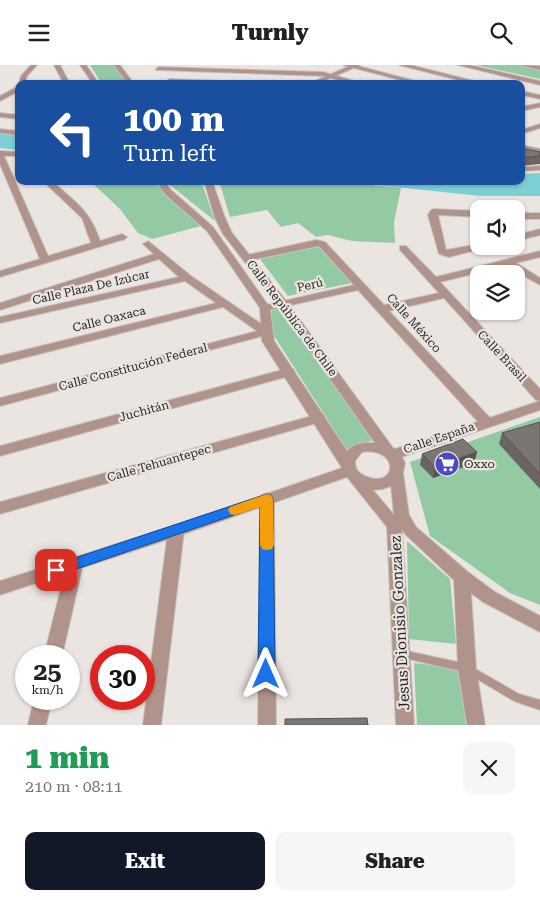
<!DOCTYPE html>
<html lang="en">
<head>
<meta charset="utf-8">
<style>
	:root { --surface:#fff; --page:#f6f6f6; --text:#202124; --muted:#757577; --accent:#111827 }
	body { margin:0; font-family:"Roboto Serif",serif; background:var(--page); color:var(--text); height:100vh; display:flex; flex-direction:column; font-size:19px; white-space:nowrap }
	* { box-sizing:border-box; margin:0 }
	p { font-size:16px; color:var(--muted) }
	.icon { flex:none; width:28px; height:28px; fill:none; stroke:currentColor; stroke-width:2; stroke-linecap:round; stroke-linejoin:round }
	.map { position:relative; height:660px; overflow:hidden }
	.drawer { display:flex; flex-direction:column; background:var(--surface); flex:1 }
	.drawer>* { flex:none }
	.hud { position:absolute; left:15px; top:15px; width:510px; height:105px; border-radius:10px; box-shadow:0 1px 4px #0004; background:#1a4fa0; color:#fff; overflow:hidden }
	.controls { position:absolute; left:470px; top:135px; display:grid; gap:10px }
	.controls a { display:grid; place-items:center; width:55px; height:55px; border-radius:10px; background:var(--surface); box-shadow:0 1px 4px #0004; font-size:25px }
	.speed { position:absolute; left:15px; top:580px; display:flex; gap:10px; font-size:25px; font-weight:700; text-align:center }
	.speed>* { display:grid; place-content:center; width:65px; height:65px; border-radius:50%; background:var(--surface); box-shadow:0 1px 4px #0004; line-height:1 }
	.speed small { font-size:12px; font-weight:400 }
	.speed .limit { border:8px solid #d22; background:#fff; color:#111 }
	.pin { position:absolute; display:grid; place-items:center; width:42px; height:42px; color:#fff; margin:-21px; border-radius:10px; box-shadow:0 2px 8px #0006 }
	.me { position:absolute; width:55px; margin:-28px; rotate:0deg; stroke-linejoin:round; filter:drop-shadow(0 0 4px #0008) }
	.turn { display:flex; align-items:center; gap:18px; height:105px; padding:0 25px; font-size:22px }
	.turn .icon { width:65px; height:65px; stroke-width:2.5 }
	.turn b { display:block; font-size:35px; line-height:42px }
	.round { display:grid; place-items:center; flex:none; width:52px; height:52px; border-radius:10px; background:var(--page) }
	.summary { display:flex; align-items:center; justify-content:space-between; height:85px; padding:0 25px }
	h1 { font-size:30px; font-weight:800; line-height:38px; color:#1e9e55 }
	.button { display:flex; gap:10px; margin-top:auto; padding:10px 25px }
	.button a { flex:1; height:58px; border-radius:10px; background:var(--accent); color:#fff; font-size:20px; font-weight:800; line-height:58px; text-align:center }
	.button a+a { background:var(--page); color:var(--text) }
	header { display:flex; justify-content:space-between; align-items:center; height:65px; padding:0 25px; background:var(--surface); font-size:22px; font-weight:800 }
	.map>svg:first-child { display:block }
	.green { fill:#93caa4 }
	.water { fill:#7dcfd6 }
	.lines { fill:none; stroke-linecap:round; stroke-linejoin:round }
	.service-casing { stroke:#c8c3c0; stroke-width:2 }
	.minor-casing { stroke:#c8c3c0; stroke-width:2 }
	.tertiary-casing { stroke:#c8c3c0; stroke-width:2 }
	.service { fill:#b0948b; fill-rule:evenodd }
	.minor { fill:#b0948b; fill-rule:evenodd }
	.tertiary { fill:#b0948b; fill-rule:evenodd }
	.wall { fill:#6a6563 }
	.shaded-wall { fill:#565350 }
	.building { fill:#7b7673; stroke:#565350 }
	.route { fill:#1a73e8; stroke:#114b97 }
	.slow { fill:#f59e0b }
	.labels { text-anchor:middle; stroke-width:4.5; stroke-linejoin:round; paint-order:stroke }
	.street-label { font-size:12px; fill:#2a2827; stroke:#ebe5e2 }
	.poi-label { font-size:12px; fill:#2a2827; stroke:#ebe5e2; text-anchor:start }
	.near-street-label { font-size:15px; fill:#2a2827; stroke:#ebe5e2 }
</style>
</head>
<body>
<header><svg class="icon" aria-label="menu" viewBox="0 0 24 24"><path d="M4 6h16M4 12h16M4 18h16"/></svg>Turnly<svg class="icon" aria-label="search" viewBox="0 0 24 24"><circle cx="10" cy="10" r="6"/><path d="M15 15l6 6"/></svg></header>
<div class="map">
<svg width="540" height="660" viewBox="0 0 540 660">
	<rect width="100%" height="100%" fill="#ebe5e2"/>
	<g class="green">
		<path d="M90,0h25l14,19h-27z"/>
		<path d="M475,0h46l19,4v10z"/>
		<path d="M90,116h62l49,45 -49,13 -14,-6 -18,-24z"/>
		<path d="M168,116h33l14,40 -45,-36z"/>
		<path d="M219,116h114l68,7 -7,34 1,21 -43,-2 -24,-6 -12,2 -18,-14 -17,4 -14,-17 -37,7z"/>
		<path d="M321,181l31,37 -64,13 -28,-37z"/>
		<path d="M279,243l51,68 43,64 -26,10 -78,-122 3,-19z"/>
		<path d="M540,352v188l-30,-12 -80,-57 -20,-74z"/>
		<path d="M407,476l43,38 6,65 -47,-5z"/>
		<path d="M414,598l44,5 8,57h-49z"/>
	</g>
	<g class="water">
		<path d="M0,67l19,1v17l-19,-2z"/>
		<path d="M540,108v23h-60l-142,-15h183v-7z"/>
	</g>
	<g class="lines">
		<defs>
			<path id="service" d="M402,585l65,14 52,30 21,6v10l-26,-9 -49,-29 -66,-15 -1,-3 1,-3z"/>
			<g id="minor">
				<path d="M31,0h6l-10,11 -2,8h-6l2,-8z"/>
				<path d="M54,0h6l10,19h-6z"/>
				<path d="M343,0h11l73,19h-12z"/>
				<path d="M399,0h11l76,19h-12z"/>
				<path d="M458,0h11l71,16v4z"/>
				<path d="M523,0l17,1v4l-16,-4z"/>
				<path d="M158,2l165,5 42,12h-12l-30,-8 -167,-6z"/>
				<path d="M170,14l77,3 3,2 -82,-2v-2z"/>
				<path d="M19,21v5l-19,10v-5z"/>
				<path d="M521,26l19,4v4l-19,-4z"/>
				<path d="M540,38v4l-19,4v-4z"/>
				<path d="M0,48l19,2v4l-19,-2z"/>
				<path d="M540,59v4l-19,6v-4z"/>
				<path d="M521,80l19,4v4l-19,-4z"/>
				<path d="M0,86l19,1v4h-15l44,100 43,-13 -9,-25 -39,-37h9c23,21 38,29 48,60l22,-7 5,3 -2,2 -125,38v-6l40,-12 -40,-95z"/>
				<path d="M540,101v4l-19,1v-4z"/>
				<path d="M434,144l45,2v6l-41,-2 8,35 33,-6v2h7l-2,2 -35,9 -10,-3 -11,-39 3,-5z"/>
				<rect x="516" y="148" width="24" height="6"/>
				<path d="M540,164v6l-24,6v-6z"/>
				<path d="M316,175l9,2 59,63 55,-12 -39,-43v-4h6l30,31 104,-26v6l-24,6 24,15v7l-34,-19 -66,16 100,107v12l-4,-1 -92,-102 -55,13 102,108 2,3 -2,3h-10l-123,-135 -93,21 -4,-1 -1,-2 1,-2 93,-21 -35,-39 -72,15 -5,-3 5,-3z"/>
				<path d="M148,176l43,35 79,54 2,2 -2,2 -270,72v-8l257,-67 -34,-24 -223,57v-8l216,-53 -31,-22 -185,42v-6l179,-40 -20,-18 -159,51v-7l154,-49 -11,-10z"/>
				<path d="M289,303l4,1 2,3 -2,3 -293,81v-10z"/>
				<path d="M319,349l5,1 1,3 -1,3 -324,93v-12z"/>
				<path d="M267,428l5,2 2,4 2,226h-18l2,-226 2,-4z"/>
				<path d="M176,460l5,2 3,4 -23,194h-18l25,-194 3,-4z"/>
				<path d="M75,492l6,2 2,5 -21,92h-18l23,-92 2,-5z"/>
				<path d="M34,634h18l-6,26h-18z"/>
			</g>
			<g id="tertiary">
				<path d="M80,0h6l13,19h-6z"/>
				<path d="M114,0h6l14,19h-6z"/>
				<path d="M352,0h8l-43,19h-9z"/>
				<path d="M0,64l19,2v4l-19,-2z"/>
				<path d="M156,116h8l7,9 42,37 57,81 4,33 73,110c8,-8 17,-9 28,-8l-96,-137 -56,-72 -8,-16 -11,-37h8l13,37 7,15 55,69 106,146 2,1 145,-48v9l-138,47 3,6 -2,10 6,42 7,12 52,45 27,20 45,24v16l-57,-30 -12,-9 5,75 9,57h-18l-9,-57 -4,-88 -48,-45 -4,-6 12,196h-18l-9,-198 -40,-50 -166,58 -181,60v-14l173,-55 169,-58 -80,-127 -2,-33 -53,-77 -42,-37zM362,387c39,-5 35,38 3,24 -7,-3 -10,-7 -10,-15zM391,421l3,29 -21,-25 10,-1z"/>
			</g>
		</defs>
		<use href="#service" class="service-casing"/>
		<use href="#minor" class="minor-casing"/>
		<use href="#tertiary" class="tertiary-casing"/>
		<use href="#service" class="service"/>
		<use href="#minor" class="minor"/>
		<use href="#tertiary" class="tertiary"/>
	</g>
	<g class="wall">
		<path d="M521,83l19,4v12l-19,2z"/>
		<path d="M540,357v67l-41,-45 3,-11z"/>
		<path d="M477,387l-3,11 -41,15 -13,-13 2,-11z"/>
	</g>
	<path class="shaded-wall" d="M477,387l-3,11 -41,15 2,-11z"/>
	<g class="building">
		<path d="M521,83l19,4v4l-19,2z"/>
		<path d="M540,357v52l-38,-41z"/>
		<path d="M463,374l14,13 -42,15 -13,-13z"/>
		<path d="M367,653l1,7h-83v-6z"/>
	</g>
	<path class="route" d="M267,429l4,1 2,4 2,175 -3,5 -6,3 -5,-3 -3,-5 2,-168 -204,70 -5,-1 -2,-5 2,-4z"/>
	<path class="slow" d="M267,429l4,1 2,4 1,46 -2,4 -5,1 -5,-1 -2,-4v-38l-25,8 -5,-1 -2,-4 2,-3z"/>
	<defs>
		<symbol id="supermarket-disc" viewBox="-11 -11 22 22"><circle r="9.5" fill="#4b4cc2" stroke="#ebe5e2"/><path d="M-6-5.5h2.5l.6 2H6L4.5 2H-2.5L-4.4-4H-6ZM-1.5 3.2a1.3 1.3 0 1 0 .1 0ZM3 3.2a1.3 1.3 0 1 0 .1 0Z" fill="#fff"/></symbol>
	</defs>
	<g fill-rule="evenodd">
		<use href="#supermarket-disc" x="433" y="385" width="28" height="28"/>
	</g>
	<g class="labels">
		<g class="street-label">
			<text transform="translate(310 220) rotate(-13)" y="4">Perú</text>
			<text transform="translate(91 222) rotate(-13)" y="4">Calle Plaza De Izúcar</text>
			<text transform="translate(292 253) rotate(53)" y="4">Calle República de Chile</text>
			<text transform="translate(109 254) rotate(-14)" y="4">Calle Oaxaca</text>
			<text transform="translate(414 258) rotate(48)" y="4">Calle México</text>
			<text transform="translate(502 291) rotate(47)" y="4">Calle Brasil</text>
			<text transform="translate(133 302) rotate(-15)" y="4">Calle Constitución Federal</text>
			<text transform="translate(144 346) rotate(-15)" y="4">Juchitán</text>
			<text transform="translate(439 373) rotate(-19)" y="4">Calle España</text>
			<text transform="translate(159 398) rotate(-16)" y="4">Calle Tehuantepec</text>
		</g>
		<g class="poi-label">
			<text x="464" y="403">Oxxo</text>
		</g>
		<g class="near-street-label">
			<text transform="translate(400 558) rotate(-93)" y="5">Jesus Dionisio Gonzalez</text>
		</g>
	</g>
</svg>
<div class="controls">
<a><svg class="icon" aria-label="sound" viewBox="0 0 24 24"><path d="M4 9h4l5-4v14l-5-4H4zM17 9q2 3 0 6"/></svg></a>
<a><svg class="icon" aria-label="layers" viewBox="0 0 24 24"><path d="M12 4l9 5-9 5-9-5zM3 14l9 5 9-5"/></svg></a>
</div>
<div class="speed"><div>25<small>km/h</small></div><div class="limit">30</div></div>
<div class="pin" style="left:56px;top:505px;background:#d93025"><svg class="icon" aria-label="arrive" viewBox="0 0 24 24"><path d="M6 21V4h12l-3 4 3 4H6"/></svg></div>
<svg class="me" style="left:266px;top:609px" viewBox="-20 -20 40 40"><path d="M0-17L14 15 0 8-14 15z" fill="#1a73e8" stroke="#fff" stroke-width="4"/></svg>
<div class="hud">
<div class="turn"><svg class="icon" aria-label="left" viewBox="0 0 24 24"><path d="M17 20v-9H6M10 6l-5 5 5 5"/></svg><div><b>100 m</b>Turn left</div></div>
</div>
</div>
<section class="drawer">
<div class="summary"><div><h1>1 min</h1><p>210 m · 08:11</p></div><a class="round"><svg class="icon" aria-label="close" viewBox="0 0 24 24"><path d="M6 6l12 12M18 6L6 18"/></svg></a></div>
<div class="button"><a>Exit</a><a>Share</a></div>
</section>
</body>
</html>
